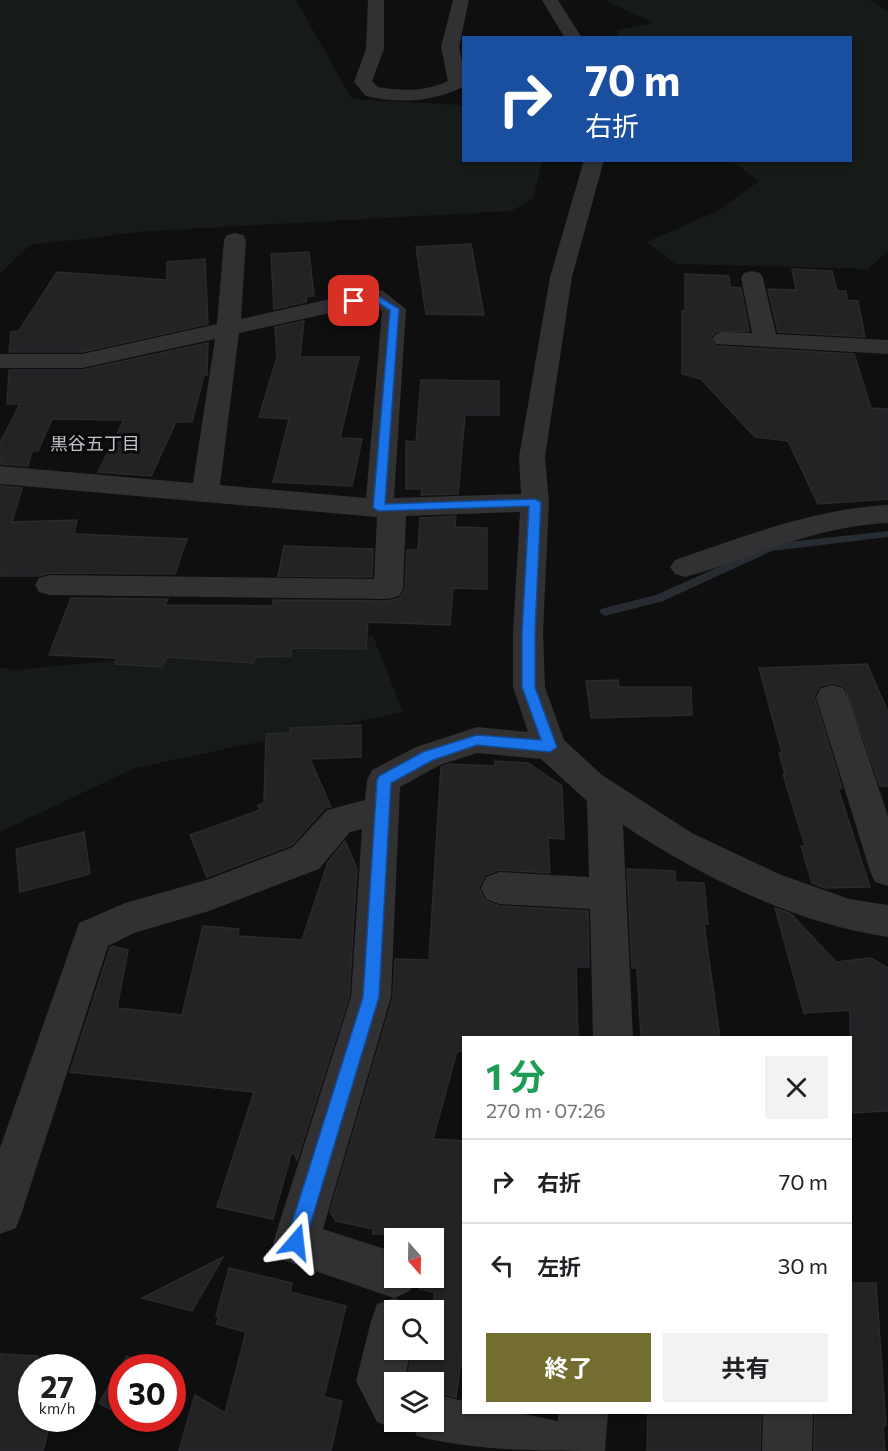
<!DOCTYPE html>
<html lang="ja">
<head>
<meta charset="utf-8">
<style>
	:root { --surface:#fff; --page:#f2f2f2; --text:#202124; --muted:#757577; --line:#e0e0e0; --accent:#736d30 }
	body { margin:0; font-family:Commissioner,"Noto Sans JP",sans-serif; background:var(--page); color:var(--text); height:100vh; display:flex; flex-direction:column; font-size:22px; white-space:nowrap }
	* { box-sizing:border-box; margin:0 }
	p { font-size:20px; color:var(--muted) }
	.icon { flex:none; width:33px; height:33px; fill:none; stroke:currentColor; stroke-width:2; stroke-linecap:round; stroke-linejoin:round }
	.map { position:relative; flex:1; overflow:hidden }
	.sheet { position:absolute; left:462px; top:1036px; width:390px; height:378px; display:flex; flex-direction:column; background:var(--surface); border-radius:0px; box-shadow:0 2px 4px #0004 }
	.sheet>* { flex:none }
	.guide { position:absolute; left:462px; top:36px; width:390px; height:126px; border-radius:0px; box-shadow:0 2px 4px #0004; background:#1a4fa0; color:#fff; overflow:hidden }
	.needle { width:39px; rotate:160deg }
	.tools { position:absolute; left:384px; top:1228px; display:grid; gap:12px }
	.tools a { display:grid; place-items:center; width:60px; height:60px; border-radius:0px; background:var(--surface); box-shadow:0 2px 4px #0004; font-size:30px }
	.speed { position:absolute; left:18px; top:1354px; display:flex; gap:12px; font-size:30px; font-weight:700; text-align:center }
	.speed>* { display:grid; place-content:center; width:78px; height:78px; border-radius:50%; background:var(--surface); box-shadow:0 2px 4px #0004; line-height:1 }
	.speed small { font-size:15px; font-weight:400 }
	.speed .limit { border:9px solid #d22; background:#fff; color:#111 }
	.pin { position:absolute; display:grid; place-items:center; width:51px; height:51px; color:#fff; margin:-26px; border-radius:12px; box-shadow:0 3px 9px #0006 }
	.me { position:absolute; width:66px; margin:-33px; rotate:17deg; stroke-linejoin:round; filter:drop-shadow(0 0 4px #0008) }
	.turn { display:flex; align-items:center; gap:21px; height:126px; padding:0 24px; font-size:27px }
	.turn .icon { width:78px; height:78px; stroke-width:2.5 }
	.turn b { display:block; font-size:42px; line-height:51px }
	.round { display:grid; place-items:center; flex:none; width:63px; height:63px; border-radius:0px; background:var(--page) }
	.overview { display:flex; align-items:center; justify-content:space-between; height:102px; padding:0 24px }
	h1 { font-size:36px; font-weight:700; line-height:45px; color:#1e9e55 }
	.cta { display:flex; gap:12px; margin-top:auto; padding:12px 24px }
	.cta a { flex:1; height:69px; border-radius:0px; background:var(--accent); color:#fff; font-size:24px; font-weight:700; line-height:69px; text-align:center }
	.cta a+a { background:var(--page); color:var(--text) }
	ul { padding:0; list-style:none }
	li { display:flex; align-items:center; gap:18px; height:84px; padding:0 24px; border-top:2px solid var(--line) }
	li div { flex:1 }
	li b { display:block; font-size:22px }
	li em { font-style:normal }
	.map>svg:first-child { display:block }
	.green { fill:#161a18 }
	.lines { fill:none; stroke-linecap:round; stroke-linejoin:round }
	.stream { fill:#272b32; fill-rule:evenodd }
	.building { fill:#232224; stroke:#2a292c; stroke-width:1.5 }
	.minor { fill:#313134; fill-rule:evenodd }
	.route { fill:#1a73e8; stroke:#114b97; stroke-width:1.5 }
	.labels { text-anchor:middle; stroke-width:6; stroke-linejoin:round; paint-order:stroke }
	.neighbourhood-label { font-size:18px; fill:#c2c2cc; stroke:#0a0a0b }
</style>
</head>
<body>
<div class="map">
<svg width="888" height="1451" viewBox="0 0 888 1451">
	<rect width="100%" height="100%" fill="#0f0f10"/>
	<g class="green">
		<path d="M0,0h296l56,99 111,6 1,55 78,1 -9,38 -22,12 -361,20 -120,14 -30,29z"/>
		<path d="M605,0h266l17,11v240l-20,18 -193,-5 -28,-22 72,-32 40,-29 -28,-20 119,-1v-122l-231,-1 -3,-7 37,-7z"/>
		<path d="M373,636l30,76 -268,56 -135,64v-165l15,3z"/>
	</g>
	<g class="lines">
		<path class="stream" d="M888,531v6l-116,14 -109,50 -58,15 -6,-4 2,-3 55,-14 114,-51z"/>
	</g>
	<g class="building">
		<path d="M471,244l13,71 -58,-1 -10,-67z"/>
		<path d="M309,252l5,44h-7l-1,6 -32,7 -3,-55z"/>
		<path d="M205,259l3,65 -126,28h-73l2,-20 8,-1 38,-59 110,8v-18z"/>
		<path d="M792,269l40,2 5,20h9l1,9 11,1 7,36 -87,-5 -10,-43 28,1z"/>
		<path d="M685,274l44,2 1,11 11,1 8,43 -34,1 -5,7 6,7 138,8 17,54 17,1v90l-70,5 -30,-63 -33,-4 -54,-58 -19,-5v-63h3z"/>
		<path d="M304,321l-4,36h59l-19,81 22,1 -10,47 -79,-4 16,-63 -30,-2 18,-60 -2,-30z"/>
		<path d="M208,343l-1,32h-3l-12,47h-16l-25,54 -53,-4 26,-52 -72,-1 -14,32h-6l-4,15 -28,-2v-21l20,-39h-13l2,-34h73z"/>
		<path d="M421,380l78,1v34h-34l-7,79 -37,1 1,-6h-16v-48l10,1z"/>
		<path d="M0,486l22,2 -10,34 65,-2 -3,14 113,5 -12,35 -125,-1 -11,3h-39z"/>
		<path d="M456,516l-1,11 32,1v61l-34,-1 -3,37 -82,-3 -2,27 -74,-1 -1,8 -36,1 -1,6 -88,-6 -4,10 -47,-3 2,-6 -68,-3 22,-57 97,1 -3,6 107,1 1,-6 115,1 12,-3 5,-9 2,-39h11l2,-32z"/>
		<path d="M284,546l89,3 -1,28 -94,-1z"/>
		<path d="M867,664l21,48v74h-8l-35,-99 -12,-4 -13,3 -6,10 28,92h-4l32,99 -45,1 -13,-5 -11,-37h4l-22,-72h2l-6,-21h3l-23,-85z"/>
		<path d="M618,680l1,7h72l1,28 -101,3 -5,-37z"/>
		<path d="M361,725v32l-51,2 21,48 -6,1 -33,37 -85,32 -17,-42 70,-25 -2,-5 6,-2 2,-69 24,-1v-5z"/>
		<path d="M495,761l33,2 34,23 2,53 -16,-1 2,35 -51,-3 -14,5 -6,12 5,13 15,6 89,5 1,56h-13l2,71h-114v14l-7,-1 -24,88 31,2v203l-8,53 -22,-5v-9h-24l-3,-6 6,-27h21v-58l-15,-3 2,-11h13v-39h-5l1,-4 -57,-1v-5l-37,-8 -6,-9 63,-214 2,-39 34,1 12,-193 8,-3 46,2z"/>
		<path d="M84,832l6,42 -70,18 -4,-43z"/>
		<path d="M345,841l12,28 -8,128 -52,163 -5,-9 -19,68 -56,-12 37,-115 -184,-20 40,-124 3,-2 15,4 -11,58 65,7 21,-89 36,3 -1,7 64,4 26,-78z"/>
		<path d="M627,869l48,2 1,11 28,1 4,41h-4l16,114h-79l-4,-70h-5z"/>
		<path d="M775,908l16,6 45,48 35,-4 17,10v143l-38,2v-103l-46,3z"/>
		<path d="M223,1257l-31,54 -50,-13z"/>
		<path d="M229,1268l63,15 -2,9 56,14 -22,91 18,4 -11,50h-152l16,-56 30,18 21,-81 -30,-8 3,-7 -3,-1z"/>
		<path d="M850,1283h26l10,143h-3l2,25h-71l1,-38h35z"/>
		<path d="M0,1354l38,2 -4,12h-2v51h19l-8,32h-43z"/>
		<path d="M127,1356l21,12h-26v48l-23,-13z"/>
		<path d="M648,1413h113l-1,38h-113z"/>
	</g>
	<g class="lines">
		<g class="minor">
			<path d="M368,0h16v49l-12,32 6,6c24,4 47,5 70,-6l-7,-34 12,-47h16l-10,47 5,24 -1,16c-31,15 -64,17 -97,9l-12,-14 12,-33z"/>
			<path d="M542,0h16l24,38h-17z"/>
			<path d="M584,160h20l-32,117 -27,180 4,45 -6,130 2,55 19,53 38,35 90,58 87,41 70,25 39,6v32c-94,-14 -186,-60 -265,-112l10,213h-40l-3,-129 -91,-5 -13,-5 -5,-11 5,-11 13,-5 90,5 -2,-76 -46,-42 -64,-6 -37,12 -40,22 -9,210 -68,232 71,23v26h22l-6,13 -16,7 17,6 2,7h-19v39h17l-6,27 3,6h-14v39h40v-28l30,7v12h55l39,8v-8h50l-3,38c-61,0 -132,0 -188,-15l-6,-14 -17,7 -17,-7 -21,-41 15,-60 6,-17 17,-6 -114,-39 -7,-16 78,-246 11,-168 -12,3 -31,37 -110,42 -75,22 -26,13 -86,266 -6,16 -16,6v-86l79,-225 46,-20 81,-23 87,-33 34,-37 38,-10 2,-20 5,-10 44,-23 61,-20 51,5 -15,-45v-55l7,-120 -114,4 -3,73 -4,7 -11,3 -338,-4 -11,-3 -4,-7 4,-7 11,-3 324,4 3,-62 -377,-33v-18l193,17 22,-144 -133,29h-82v-14h82l135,-30 7,-84 3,-5 8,-2 8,2 3,5 -5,79 134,-30 8,2 23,18 -12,189 127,-4 -2,-37 31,-180zM371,304l11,7 -16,187 -146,-13 19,-152z"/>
			<path d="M752,271l8,2 3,5 13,56 112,6v14l-172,-10 -4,-5 4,-5 8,-2 28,1 -11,-55 3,-5z"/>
			<path d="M888,505v18c-78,4 -131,34 -203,54l-10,-3 -5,-7 5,-7c70,-24 138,-51 213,-55z"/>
			<path d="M832,685l11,3 5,9 40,119v70l-13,-4 -5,-11 -54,-174 5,-9z"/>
			<path d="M763,1413h50l-1,38h-50z"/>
		</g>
	</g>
	<path class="route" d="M375,294l24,15 -14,195 150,-5 6,3 -6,130v55l22,60 -7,5 -73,-7 -44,15 -42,23 -12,214 -74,245 -3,7 -6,3 -7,-3 -3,-7 77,-245 14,-217 2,-4 44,-24 54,-17 64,5 -19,-53v-55l7,-126 -150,5 -6,-3 17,-198 -17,-10 -19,4 -5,-3z"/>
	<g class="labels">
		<g class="neighbourhood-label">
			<text x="95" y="450">黒谷五丁目</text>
		</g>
	</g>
</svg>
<div class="tools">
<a><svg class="needle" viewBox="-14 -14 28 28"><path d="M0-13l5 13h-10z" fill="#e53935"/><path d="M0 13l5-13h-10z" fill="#757577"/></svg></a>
<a><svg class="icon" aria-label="search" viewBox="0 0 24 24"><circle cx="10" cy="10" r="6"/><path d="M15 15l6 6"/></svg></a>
<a><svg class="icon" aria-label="layers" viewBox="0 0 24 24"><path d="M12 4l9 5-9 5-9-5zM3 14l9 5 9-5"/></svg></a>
</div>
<div class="speed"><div>27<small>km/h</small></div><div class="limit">30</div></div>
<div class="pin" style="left:354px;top:301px;background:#d93025"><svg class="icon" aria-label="arrive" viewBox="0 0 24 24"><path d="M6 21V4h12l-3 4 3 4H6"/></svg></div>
<svg class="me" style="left:296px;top:1242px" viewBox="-20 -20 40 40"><path d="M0-17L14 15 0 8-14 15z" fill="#1a73e8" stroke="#fff" stroke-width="4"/></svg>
<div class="guide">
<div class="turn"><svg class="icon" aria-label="right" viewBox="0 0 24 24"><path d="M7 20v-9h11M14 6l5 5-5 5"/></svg><div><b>70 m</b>右折</div></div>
</div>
<section class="sheet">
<div class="overview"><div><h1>1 分</h1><p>270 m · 07:26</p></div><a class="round"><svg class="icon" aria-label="close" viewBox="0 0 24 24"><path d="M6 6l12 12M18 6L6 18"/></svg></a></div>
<ul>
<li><svg class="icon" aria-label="right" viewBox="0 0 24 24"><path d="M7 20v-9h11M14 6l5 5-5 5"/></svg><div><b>右折</b></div><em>70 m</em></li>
<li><svg class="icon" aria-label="left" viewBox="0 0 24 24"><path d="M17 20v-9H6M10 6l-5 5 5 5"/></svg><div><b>左折</b></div><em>30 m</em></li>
</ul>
<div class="cta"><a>終了</a><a>共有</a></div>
</section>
</div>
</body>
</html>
